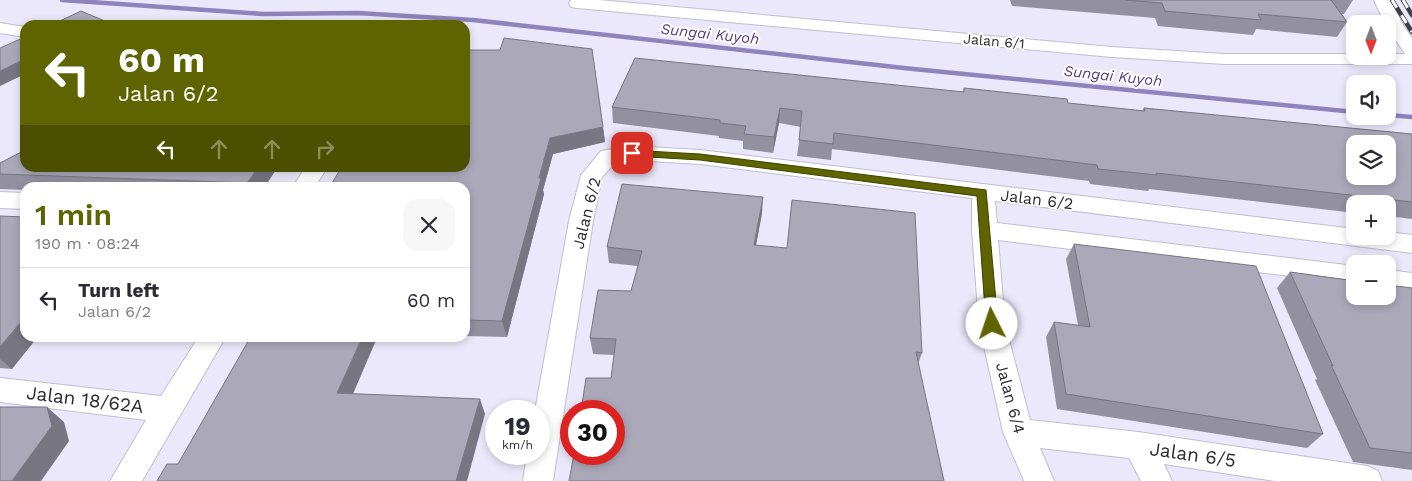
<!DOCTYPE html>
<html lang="en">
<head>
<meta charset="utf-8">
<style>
	:root { --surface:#fff; --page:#f7f7f7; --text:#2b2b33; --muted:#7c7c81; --line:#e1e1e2; --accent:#5e6400 }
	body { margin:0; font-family:"Work Sans",sans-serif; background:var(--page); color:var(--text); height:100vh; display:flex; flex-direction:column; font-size:19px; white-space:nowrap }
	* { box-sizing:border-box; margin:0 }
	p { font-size:16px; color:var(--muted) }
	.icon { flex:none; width:28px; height:28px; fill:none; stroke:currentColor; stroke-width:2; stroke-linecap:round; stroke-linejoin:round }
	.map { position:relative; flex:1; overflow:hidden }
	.details { position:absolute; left:20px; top:182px; width:450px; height:160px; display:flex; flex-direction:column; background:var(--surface); border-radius:15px; box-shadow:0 2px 8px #0003 }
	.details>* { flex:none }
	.guide { position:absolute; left:20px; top:20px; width:450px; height:152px; border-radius:15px; box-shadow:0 2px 8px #0003; background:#5e6400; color:#fff; overflow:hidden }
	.needle { width:32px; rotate:180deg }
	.tools { position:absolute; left:1346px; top:15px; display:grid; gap:10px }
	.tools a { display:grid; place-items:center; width:50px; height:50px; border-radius:10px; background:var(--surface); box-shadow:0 2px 8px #0003; font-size:25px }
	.speed { position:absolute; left:485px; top:400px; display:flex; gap:10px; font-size:25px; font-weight:700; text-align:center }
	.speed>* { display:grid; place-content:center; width:65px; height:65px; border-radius:50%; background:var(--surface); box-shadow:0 2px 8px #0003; line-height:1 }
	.speed small { font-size:12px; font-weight:400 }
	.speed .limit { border:8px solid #d22; background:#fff; color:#111 }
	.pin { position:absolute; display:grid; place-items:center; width:42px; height:42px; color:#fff; margin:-21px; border-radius:10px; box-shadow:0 2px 8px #0006 }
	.me { position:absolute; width:55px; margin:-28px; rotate:356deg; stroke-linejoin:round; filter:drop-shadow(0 0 4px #0008) }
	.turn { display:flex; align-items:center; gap:18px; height:105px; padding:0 15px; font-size:22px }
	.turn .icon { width:65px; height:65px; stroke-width:2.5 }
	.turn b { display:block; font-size:35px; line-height:42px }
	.lanes { display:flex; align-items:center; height:48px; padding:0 15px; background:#0003; justify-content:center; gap:25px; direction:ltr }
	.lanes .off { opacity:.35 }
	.round { display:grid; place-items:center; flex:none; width:52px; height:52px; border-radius:15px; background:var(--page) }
	.head { display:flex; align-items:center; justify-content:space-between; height:85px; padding:0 15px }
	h1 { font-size:30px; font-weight:600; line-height:38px; color:var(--accent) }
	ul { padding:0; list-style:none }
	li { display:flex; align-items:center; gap:15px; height:65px; padding:0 15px; border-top:1px solid var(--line) }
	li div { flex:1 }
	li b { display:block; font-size:19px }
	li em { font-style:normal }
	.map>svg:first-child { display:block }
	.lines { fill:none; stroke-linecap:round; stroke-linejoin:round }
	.stream { stroke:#8f83bd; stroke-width:4.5 }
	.minor-casing { stroke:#c1bed0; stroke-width:2 }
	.minor { fill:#fff; fill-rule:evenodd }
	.rail-casing { stroke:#3f3e46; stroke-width:4.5 }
	.rail { stroke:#fff; stroke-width:3; stroke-dasharray:9; stroke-linecap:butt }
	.wall { fill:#9390a0 }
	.shaded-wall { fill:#787682 }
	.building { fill:#aba8ba; stroke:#787682; fill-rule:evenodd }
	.route { fill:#5e6400; stroke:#3d4100 }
	.labels { text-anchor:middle; stroke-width:4; stroke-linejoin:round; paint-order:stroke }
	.far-street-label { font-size:14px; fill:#2b2a31; stroke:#fff }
	.far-water-label { font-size:15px; font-style:italic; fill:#523e86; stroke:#fff }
	.street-label { font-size:16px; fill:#2b2a31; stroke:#fff }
	.near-street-label { font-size:19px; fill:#2b2a31; stroke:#fff }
</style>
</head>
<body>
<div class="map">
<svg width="1412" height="481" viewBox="0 0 1412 481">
	<rect width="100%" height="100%" fill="#ebe8fb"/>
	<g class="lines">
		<g class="stream">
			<path d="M62,0l201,14 95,-1 115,7 440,49 442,43"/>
			<path d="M1388,115l24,2"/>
		</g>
		<defs>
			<g id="minor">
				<path d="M571,0h28l513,47 113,7h130v2h33v-2h17l-17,-26v-4h-3l-11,-24h16l13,25 9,13v26h-187l-113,-7 -535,-49 -6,-1 -2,-4z"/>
				<path d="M0,23l25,4v10l-25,-4z"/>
				<path d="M632,146l68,4 655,79v7h33v-4l24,3v18l-417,-52 2,22 358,43v18l-357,-44 7,84 25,96 108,12 229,34 11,5 4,10h-107l-111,-17 8,17h-31l-12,-23 -89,-10 14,33h-30l-21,-49 -24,-108 -7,-94v-32l-272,-34 -68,-4 -16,2 -14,15 -9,44 -40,260h-30l4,-27h12v-43h-4l34,-190 12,-46 20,-24z"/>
				<path d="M305,168h22l-13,20h-22z"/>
				<path d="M0,192l25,1v16l-25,-1z"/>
				<path d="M1388,270l24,3v18l-24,-3z"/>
				<path d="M198,338h27l-83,143h-32l36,-61 -146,-18v-24l161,18z"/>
			</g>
		</defs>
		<use href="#minor" class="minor-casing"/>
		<use href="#minor" class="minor"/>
		<defs>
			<g id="rail">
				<path d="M1392,0l20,32"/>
				<path d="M1403,0l9,15"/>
			</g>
		</defs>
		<use href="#rail" class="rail-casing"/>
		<use href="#rail" class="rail"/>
	</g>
	<g class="wall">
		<path d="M1010,0h343l-9,14h-2l5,8 -10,15 -81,-8 -3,6 -95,-9 -3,-8 -143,-12z"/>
		<path d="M964,88l104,15 74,8 2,-3 268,26v85l-24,-3v-12h-33v9l-206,-24 -1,2 -58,-7 -1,-3 -257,-32 -1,11 -34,-4 4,-29 -22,-4 -6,30 -30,-4v-8l-24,-3v-2l-106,-13 -1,-16 351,-15z"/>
		<path d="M603,127l2,15 -52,12 -10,36 1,4 -37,143 -42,-1v-148z"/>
		<path d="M0,163l25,5h252l-13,20h-239v2l-25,-1z"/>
		<path d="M762,213l-6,32 166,108 -4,11 -307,14 3,-23 -21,-1 -3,-16 41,-47 7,-25 -29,-3 -2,-16z"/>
		<path d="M0,216l12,153 -12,-1z"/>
		<path d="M1074,244l249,190 -16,14 -250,-39 -11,-72 8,-15 24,3 -12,-66z"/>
		<path d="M1290,272l122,16v182l-59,-8 -38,-82 2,-1 -40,-91z"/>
	</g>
	<g class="shaded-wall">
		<path d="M105,21l3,4h-10z"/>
		<path d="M25,59v15l-25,12v-15z"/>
		<path d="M780,108l-1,15 -6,30 1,-16z"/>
		<path d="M603,127l2,15 -52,12 -10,36 1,4 -37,143 -5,-16 48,-183z"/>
		<path d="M258,168h19l-13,20h-15l-2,-5z"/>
		<path d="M763,197l-1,16 -9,48 1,-16z"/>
		<path d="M25,317v21h12l-25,31 -12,-10v-12z"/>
		<path d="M362,338h15l-30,70 -10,-15z"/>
		<path d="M480,399l5,15 -18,67h-11z"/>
		<path d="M47,407l17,15 5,19 -28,40h-29z"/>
	</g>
	<g class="building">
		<path d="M1125,0h206l16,22 -89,-8 3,6 -96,-9 -3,-8z"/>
		<path d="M81,11l24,10 -7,4h-47z"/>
		<path d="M25,37v22l-25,12v-23z"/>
		<path d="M504,38l88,11 11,78 -53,11 -11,40h2l-39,143 -37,-1v-132h-136l12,-20h124v-118h35z"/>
		<path d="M635,58l329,34v-4l103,11 1,4 77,8 -1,-3 268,26v68l-256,-29 1,2 -59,-6 -1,-4 -263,-32 -1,11 -34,-4 3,-29 -22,-3 -6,29 -30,-3 2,-8 -26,-3v-3l-108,-13zM1355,144h33v32h-33z"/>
		<path d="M25,150v18h233l-11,15 -247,-9v-11z"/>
		<path d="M622,184l141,13 -9,48 33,3 5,-48 123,13 7,140 -6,-1 28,129h-375l5,-27h40v-43h-33l5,-33h25l5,-39 -26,-1 8,-48 33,1 11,-40 -35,-4z"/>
		<path d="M0,216l25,1v100l-25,30z"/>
		<path d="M1074,244l182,22 67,168 -257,-40 -12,-72 36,5z"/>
		<path d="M1290,272l65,9v15h33v-11l24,3v165l-42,-5 -39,-83 2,1z"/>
		<path d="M250,338h112l-25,55 143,6 -24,82h-299l10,-17h11z"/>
		<path d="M0,407h47l5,19 -40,55h-12z"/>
	</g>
	<path class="route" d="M628,150l72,4 286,36 12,134 -2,3h-9l-1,-3 -9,-128 -277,-36 -68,-4 -4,-1z"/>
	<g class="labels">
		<g class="far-street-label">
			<text transform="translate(994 41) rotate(5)" y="5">Jalan 6/1</text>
		</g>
		<g class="far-water-label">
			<text transform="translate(710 34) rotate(6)" y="5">Sungai Kuyoh</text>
			<text transform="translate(1113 76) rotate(6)" y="5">Sungai Kuyoh</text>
		</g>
		<g class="street-label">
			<text transform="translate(1037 199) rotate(7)" y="6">Jalan 6/2</text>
			<text transform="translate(586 213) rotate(-76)" y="6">Jalan 6/2</text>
			<text transform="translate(1011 398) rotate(75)" y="6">Jalan 6/4</text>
		</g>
		<g class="near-street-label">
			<text transform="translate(85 399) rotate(7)" y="7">Jalan 18/62A</text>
			<text transform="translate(1193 454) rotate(8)" y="7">Jalan 6/5</text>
		</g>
	</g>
</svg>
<div class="tools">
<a><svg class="needle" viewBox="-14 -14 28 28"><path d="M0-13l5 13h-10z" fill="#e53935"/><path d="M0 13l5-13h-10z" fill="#7c7c81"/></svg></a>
<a><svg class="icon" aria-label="sound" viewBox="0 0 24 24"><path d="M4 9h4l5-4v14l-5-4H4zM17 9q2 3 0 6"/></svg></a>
<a><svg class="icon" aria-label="layers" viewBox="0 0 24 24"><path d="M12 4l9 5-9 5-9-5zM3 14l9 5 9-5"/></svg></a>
<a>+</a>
<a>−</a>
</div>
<div class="speed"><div>19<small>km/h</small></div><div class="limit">30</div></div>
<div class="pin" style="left:632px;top:153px;background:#d93025"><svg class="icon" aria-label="arrive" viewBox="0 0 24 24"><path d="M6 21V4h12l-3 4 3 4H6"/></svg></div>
<svg class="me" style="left:992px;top:324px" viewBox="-20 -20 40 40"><circle r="19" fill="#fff"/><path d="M0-13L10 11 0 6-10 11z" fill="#5e6400"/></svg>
<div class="guide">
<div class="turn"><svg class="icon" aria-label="left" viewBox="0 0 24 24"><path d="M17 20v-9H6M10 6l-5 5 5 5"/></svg><div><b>60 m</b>Jalan 6/2</div></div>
<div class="lanes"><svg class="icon" aria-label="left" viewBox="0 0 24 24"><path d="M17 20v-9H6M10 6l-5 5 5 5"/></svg><svg class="icon off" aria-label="ahead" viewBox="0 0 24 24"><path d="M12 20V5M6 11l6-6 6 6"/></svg><svg class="icon off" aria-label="ahead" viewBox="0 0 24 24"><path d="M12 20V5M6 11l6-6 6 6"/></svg><svg class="icon off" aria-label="right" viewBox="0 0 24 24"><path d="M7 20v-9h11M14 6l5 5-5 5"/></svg></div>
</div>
<section class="details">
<div class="head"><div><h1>1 min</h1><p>190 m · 08:24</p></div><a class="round"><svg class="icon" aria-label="close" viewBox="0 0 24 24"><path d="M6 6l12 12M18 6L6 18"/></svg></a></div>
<ul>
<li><svg class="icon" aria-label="left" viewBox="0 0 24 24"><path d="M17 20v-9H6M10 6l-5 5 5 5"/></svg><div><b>Turn left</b><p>Jalan 6/2</p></div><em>60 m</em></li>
</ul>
</section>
</div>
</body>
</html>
